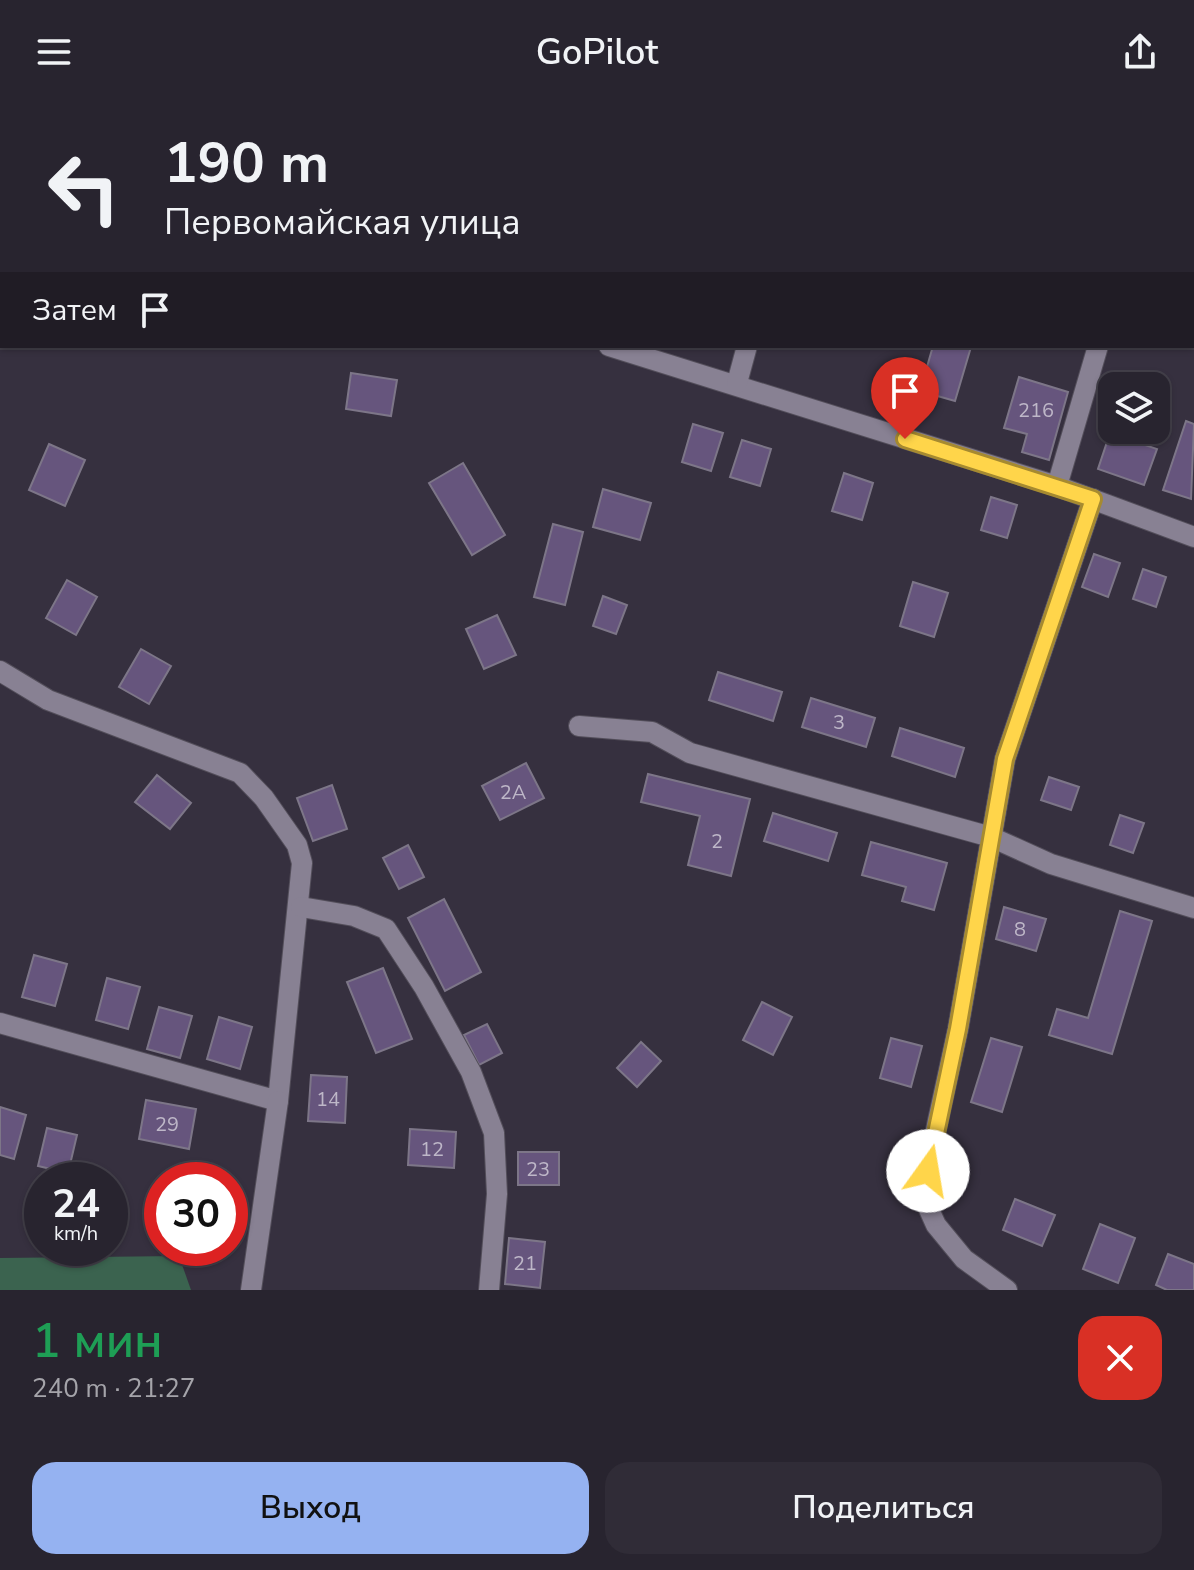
<!DOCTYPE html>
<html lang="ru">
<head>
<meta charset="utf-8">
<style>
	:root { --surface:#28242f; --page:#302c37; --text:#f1f3f6; --muted:#a5a4aa; --line:#44414b; --accent:#95b2f1 }
	body { margin:0; font-family:"Nunito Sans",sans-serif; background:var(--page); color:var(--text); height:100vh; display:flex; flex-direction:column; font-size:30px; white-space:nowrap }
	* { box-sizing:border-box; margin:0 }
	p { font-size:26px; color:var(--muted) }
	.icon { flex:none; width:44px; height:44px; fill:none; stroke:currentColor; stroke-width:2; stroke-linecap:round; stroke-linejoin:round }
	.map { position:relative; height:1186px; overflow:hidden }
	.panel { display:flex; flex-direction:column; background:var(--surface); flex:1 }
	.panel>* { flex:none }
	.banner { position:absolute; left:0px; top:0px; width:1194px; height:244px; box-shadow:0 2px 6px #0004,0 0 0 2px var(--line); background:#28242f; color:var(--text); overflow:hidden }
	.fabs { position:absolute; left:1098px; top:268px; display:grid; gap:16px }
	.fabs a { display:grid; place-items:center; width:72px; height:72px; border-radius:16px; background:var(--surface); box-shadow:0 2px 6px #0004,0 0 0 2px var(--line); font-size:40px }
	.speed { position:absolute; left:24px; top:1058px; display:flex; gap:16px; font-size:40px; font-weight:700; text-align:center }
	.speed>* { display:grid; place-content:center; width:104px; height:104px; border-radius:50%; background:var(--surface); box-shadow:0 2px 6px #0004,0 0 0 2px var(--line); line-height:1 }
	.speed small { font-size:20px; font-weight:400 }
	.speed .limit { border:12px solid #d22; background:#fff; color:#111 }
	.pin { position:absolute; display:grid; place-items:center; width:68px; height:68px; color:#fff; margin:-82px -34px; border-radius:50% 50% 50% 0; rotate:-45deg; box-shadow:0 0 8px #0007 }
	.pin .icon { rotate:45deg }
	.me { position:absolute; width:88px; margin:-44px; rotate:13deg; stroke-linejoin:round; filter:drop-shadow(0 0 6px #0008) }
	.turn { display:flex; align-items:center; gap:28px; height:168px; padding:0 32px; font-size:36px }
	.turn .icon { width:104px; height:104px; stroke-width:2.5 }
	.turn b { display:block; font-size:56px; line-height:68px }
	.then { display:flex; align-items:center; height:76px; padding:0 32px; background:#0003; gap:16px; font-size:30px }
	.round { display:grid; place-items:center; flex:none; width:84px; height:84px; border-radius:24px; background:var(--page) }
	.overview { display:flex; align-items:center; justify-content:space-between; height:136px; padding:0 32px }
	h1 { font-size:48px; font-weight:600; line-height:60px; color:#1e9e55 }
	.action { display:flex; gap:16px; margin-top:auto; padding:16px 32px }
	.action a { flex:1; height:92px; border-radius:24px; background:var(--accent); color:#111; font-size:32px; font-weight:600; line-height:92px; text-align:center }
	.action a+a { background:var(--page); color:var(--text) }
	header { display:flex; justify-content:space-between; align-items:center; height:104px; padding:0 32px; background:var(--surface); font-size:36px; font-weight:600 }
	.map>svg:first-child { display:block }
	.green { fill:#3b634f }
	.building { fill:#66557d; stroke:#7d7688; stroke-width:2 }
	.lines { fill:none; stroke-linecap:round; stroke-linejoin:round }
	.minor-casing { stroke:#534e5a; stroke-width:22 }
	.path { stroke:#8f8a95; stroke-width:4; stroke-dasharray:4 4; stroke-linecap:butt }
	.minor { stroke:#888193; stroke-width:20 }
	.route-casing { stroke:#a68a30; stroke-width:20 }
	.route { stroke:#ffd54a; stroke-width:14 }
	.labels { text-anchor:middle; stroke-width:8; stroke-linejoin:round; paint-order:stroke }
	.number-label { font-size:20px; fill:#beb7c8 }
</style>
</head>
<body>
<header><svg class="icon" aria-label="menu" viewBox="0 0 24 24"><path d="M4 6h16M4 12h16M4 18h16"/></svg>GoPilot<svg class="icon" aria-label="share" viewBox="0 0 24 24"><path d="M12 15V3M7 8l5-5 5 5M5 13v7h14v-7"/></svg></header>
<div class="map">
<svg width="1194" height="1186" viewBox="0 0 1194 1186">
	<rect width="100%" height="100%" fill="#36303f"/>
	<path class="green" d="M179,1152l12,34h-191v-32z"/>
	<g class="building">
		<path d="M933,242l38,1 -16,54 -35,-10z"/>
		<path d="M351,269l46,7 -6,36 -45,-7z"/>
		<path d="M1019,273l49,15 -19,68 -27,-8 5,-18 -23,-6z"/>
		<path d="M1186,317l8,3 -3,75 -28,-9z"/>
		<path d="M693,320l30,9 -12,38 -29,-9z"/>
		<path d="M1110,329l47,16 -13,36 -46,-16z"/>
		<path d="M742,336l29,9 -11,37 -30,-9z"/>
		<path d="M49,340l36,16 -20,46 -36,-16z"/>
		<path d="M463,359l42,72 -33,20 -43,-72z"/>
		<path d="M844,369l29,10 -11,37 -30,-9z"/>
		<path d="M603,385l48,14 -11,37 -47,-13z"/>
		<path d="M991,393l26,8 -10,33 -26,-8z"/>
		<path d="M553,420l30,8 -18,73 -31,-8z"/>
		<path d="M1094,450l26,9 -12,34 -26,-10z"/>
		<path d="M1143,465l23,8 -10,30 -23,-8z"/>
		<path d="M67,476l30,17 -21,38 -30,-17z"/>
		<path d="M913,478l35,11 -14,44 -34,-11z"/>
		<path d="M603,492l24,9 -11,29 -23,-8z"/>
		<path d="M497,511l19,40 -32,14 -18,-40z"/>
		<path d="M141,545l30,17 -22,38 -30,-17z"/>
		<path d="M718,568l64,20 -9,29 -64,-21z"/>
		<path d="M811,594l64,20 -9,29 -64,-20z"/>
		<path d="M900,624l64,20 -9,29 -63,-21z"/>
		<path d="M526,659l18,35 -44,22 -18,-34z"/>
		<path d="M648,670l102,25 -19,77 -43,-11 12,-49 -59,-14z"/>
		<path d="M157,671l34,28 -21,26 -35,-27z"/>
		<path d="M1049,673l30,10 -8,23 -30,-10z"/>
		<path d="M332,681l15,44 -34,12 -16,-43z"/>
		<path d="M773,709l64,20 -9,28 -64,-20z"/>
		<path d="M1120,711l24,8 -11,30 -23,-8z"/>
		<path d="M871,738l76,21 -13,47 -32,-9 4,-14 -44,-12z"/>
		<path d="M408,741l16,32 -25,12 -16,-31z"/>
		<path d="M444,795l37,73 -36,19 -37,-73z"/>
		<path d="M1004,803l42,12 -10,32 -40,-12z"/>
		<path d="M1120,807l32,10 -40,133 -63,-19 8,-26 31,9z"/>
		<path d="M34,851l33,9 -12,42 -33,-9z"/>
		<path d="M383,864l29,71 -36,14 -29,-71z"/>
		<path d="M107,874l33,9 -12,42 -32,-9z"/>
		<path d="M762,898l30,15 -19,38 -30,-15z"/>
		<path d="M159,903l33,9 -12,42 -33,-9z"/>
		<path d="M219,913l33,10 -12,42 -33,-10z"/>
		<path d="M487,920l15,29 -23,12 -15,-30z"/>
		<path d="M891,934l31,8 -11,41 -31,-9z"/>
		<path d="M991,934l31,9 -20,65 -31,-10z"/>
		<path d="M641,938l20,19 -24,26 -20,-19z"/>
		<path d="M311,971l36,2 -2,46 -37,-2z"/>
		<path d="M146,996l50,9 -7,40 -50,-10z"/>
		<path d="M0,1003l26,8 -12,44 -14,-4z"/>
		<path d="M47,1024l30,7 -9,38 -30,-7z"/>
		<path d="M410,1025l46,3 -2,36 -46,-3z"/>
		<rect x="518" y="1048" width="41" height="33"/>
		<path d="M1015,1095l40,16 -13,31 -39,-16z"/>
		<path d="M1100,1120l35,14 -17,45 -35,-14z"/>
		<path d="M509,1134l36,4 -5,46 -35,-4z"/>
		<path d="M1168,1150l26,10v26h-27l-11,-5z"/>
	</g>
	<g class="lines">
		<defs>
			<g id="minor">
				<path d="M816,2l1,-2"/>
				<path d="M1192,107h2"/>
				<path d="M609,242l448,140 137,51"/>
				<path d="M737,279l10,-37"/>
				<path d="M1057,382l41,-140"/>
				<path d="M0,567l48,29 192,73 24,25 33,47 5,18 -24,238 -278,-78"/>
				<path d="M579,622l73,6 38,21 301,84 60,27 143,44"/>
				<path d="M301,803l53,9 32,13 38,58 47,85 23,61 3,61 -8,96"/>
				<path d="M251,1186l27,-189"/>
				<path d="M1007,1186l-43,-31 -28,-34 -14,-31 36,-165 47,-270 88,-260"/>
			</g>
		</defs>
		<use href="#minor" class="minor-casing"/>
		<path class="path" d="M58,0l4,2"/>
		<use href="#minor" class="minor"/>
	</g>
	<g class="lines">
		<defs>
			<path id="route" d="M905,335l188,60 -88,260 -47,270 -30,142"/>
		</defs>
		<use href="#route" class="route-casing"/>
		<use href="#route" class="route"/>
	</g>
	<g class="labels">
		<g class="number-label">
			<text x="1036" y="313">216</text>
			<text x="839" y="625">3</text>
			<text x="513" y="695">2А</text>
			<text x="717" y="744">2</text>
			<text x="1020" y="832">8</text>
			<text x="328" y="1002">14</text>
			<text x="167" y="1027">29</text>
			<text x="432" y="1052">12</text>
			<text x="538" y="1072">23</text>
			<text x="525" y="1166">21</text>
		</g>
	</g>
</svg>
<div class="fabs">
<a><svg class="icon" aria-label="layers" viewBox="0 0 24 24"><path d="M12 4l9 5-9 5-9-5zM3 14l9 5 9-5"/></svg></a>
</div>
<div class="speed"><div>24<small>km/h</small></div><div class="limit">30</div></div>
<div class="pin" style="left:905px;top:335px;background:#d93025"><svg class="icon" aria-label="arrive" viewBox="0 0 24 24"><path d="M6 21V4h12l-3 4 3 4H6"/></svg></div>
<svg class="me" style="left:928px;top:1067px" viewBox="-20 -20 40 40"><circle r="19" fill="#fff"/><path d="M0-13L10 11 0 6-10 11z" fill="#ffd54a"/></svg>
<div class="banner">
<div class="turn"><svg class="icon" aria-label="left" viewBox="0 0 24 24"><path d="M17 20v-9H6M10 6l-5 5 5 5"/></svg><div><b>190 m</b>Первомайская улица</div></div>
<div class="then">Затем<svg class="icon" aria-label="arrive" viewBox="0 0 24 24"><path d="M6 21V4h12l-3 4 3 4H6"/></svg></div>
</div>
</div>
<section class="panel">
<div class="overview"><div><h1>1 мин</h1><p>240 m · 21:27</p></div><a class="round" style="background:#d93025;color:#fff"><svg class="icon" aria-label="close" viewBox="0 0 24 24"><path d="M6 6l12 12M18 6L6 18"/></svg></a></div>
<div class="action"><a>Выход</a><a>Поделиться</a></div>
</section>
</body>
</html>
